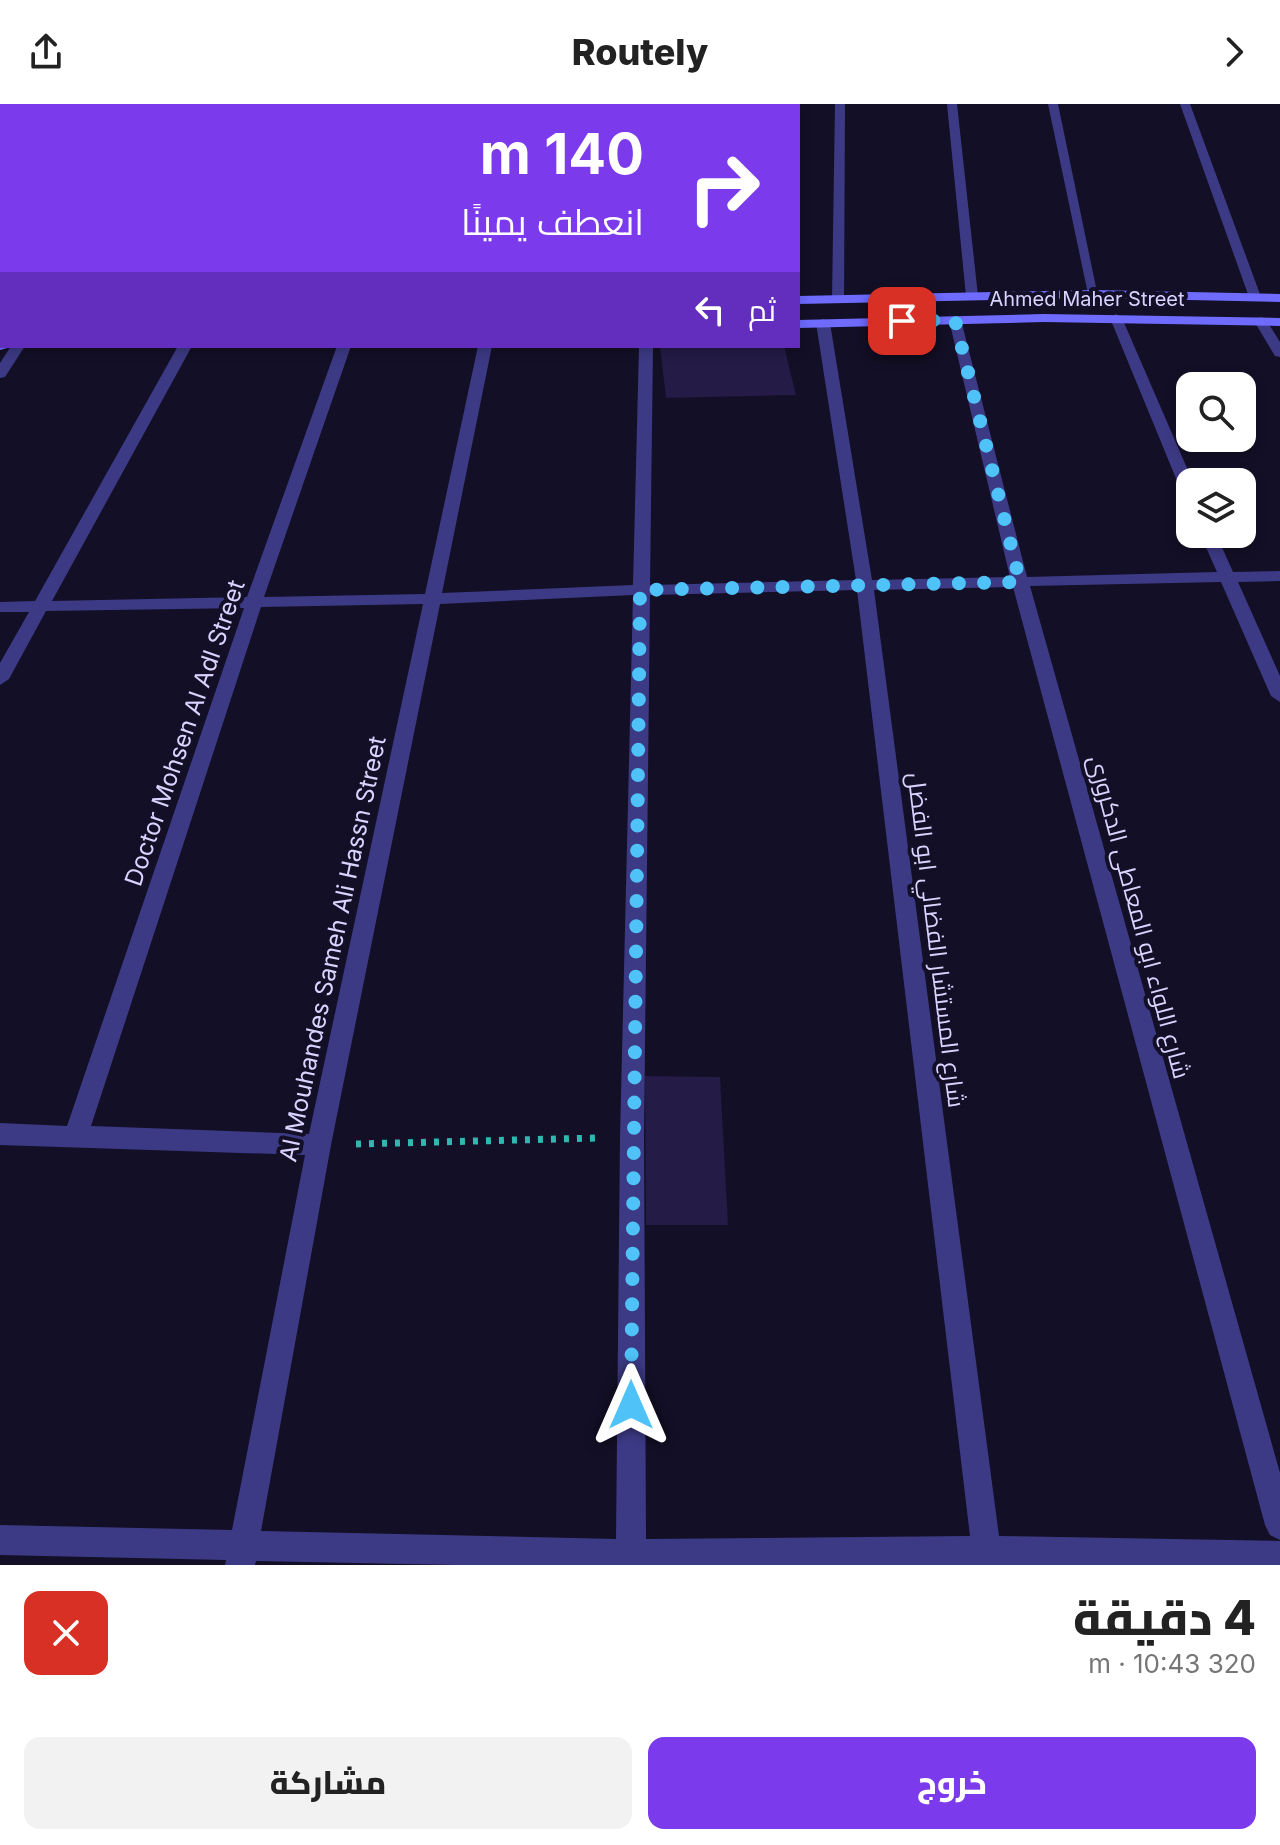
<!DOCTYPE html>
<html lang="ar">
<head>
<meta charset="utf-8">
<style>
	:root { --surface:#fff; --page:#f2f2f2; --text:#222; --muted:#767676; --accent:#7c3aed }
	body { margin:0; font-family:Inter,Cairo,sans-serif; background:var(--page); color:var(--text); direction:rtl; height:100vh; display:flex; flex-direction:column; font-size:30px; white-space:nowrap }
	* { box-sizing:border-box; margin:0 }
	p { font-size:26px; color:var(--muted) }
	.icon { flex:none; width:44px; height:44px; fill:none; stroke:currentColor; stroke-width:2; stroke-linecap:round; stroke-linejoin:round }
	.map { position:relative; height:1461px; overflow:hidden; direction:ltr }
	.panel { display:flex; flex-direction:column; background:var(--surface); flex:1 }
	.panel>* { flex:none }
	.guide { position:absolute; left:0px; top:0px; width:800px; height:244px; box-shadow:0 4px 12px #0003; direction:rtl; background:#7c3aed; color:#fff; overflow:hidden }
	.tools { position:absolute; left:1176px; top:268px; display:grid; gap:16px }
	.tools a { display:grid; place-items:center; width:80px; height:80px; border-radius:16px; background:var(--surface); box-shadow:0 4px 12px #0003; font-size:40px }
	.pin { position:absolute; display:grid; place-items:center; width:68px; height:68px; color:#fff; margin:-34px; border-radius:16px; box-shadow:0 4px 12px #0006 }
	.me { position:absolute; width:88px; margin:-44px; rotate:0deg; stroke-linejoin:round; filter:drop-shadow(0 0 6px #0008) }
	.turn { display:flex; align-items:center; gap:28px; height:168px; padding:0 24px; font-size:36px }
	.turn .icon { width:104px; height:104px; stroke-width:2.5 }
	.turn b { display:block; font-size:56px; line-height:68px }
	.then { display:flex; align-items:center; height:76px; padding:0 24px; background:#0003; gap:16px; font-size:30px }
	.round { display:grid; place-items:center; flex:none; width:84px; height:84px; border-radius:16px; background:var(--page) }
	.summary { display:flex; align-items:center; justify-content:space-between; height:136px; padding:0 24px }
	h1 { font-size:48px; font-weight:800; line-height:60px }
	.action { display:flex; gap:16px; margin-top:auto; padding:16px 24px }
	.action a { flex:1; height:92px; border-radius:16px; background:var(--accent); color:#fff; font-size:32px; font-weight:800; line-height:92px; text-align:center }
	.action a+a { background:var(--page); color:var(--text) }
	header { display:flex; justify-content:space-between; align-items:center; height:104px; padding:0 24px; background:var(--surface); font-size:36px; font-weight:800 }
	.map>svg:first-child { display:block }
	.building { fill:#241b47 }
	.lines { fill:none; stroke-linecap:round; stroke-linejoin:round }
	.path { stroke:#2fb8b0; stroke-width:7; stroke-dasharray:5 8; stroke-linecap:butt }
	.minor { fill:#3d3a85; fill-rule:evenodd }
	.secondary { fill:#6f6bff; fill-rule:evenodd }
	.route { stroke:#4fc3f7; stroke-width:14; stroke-dasharray:0 25.2 }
	.labels { text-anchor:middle; stroke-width:8; stroke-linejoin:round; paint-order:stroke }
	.far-street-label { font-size:20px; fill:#d9d4ff; stroke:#130f26 }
	.street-label { font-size:24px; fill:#d9d4ff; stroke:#130f26 }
</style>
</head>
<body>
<header><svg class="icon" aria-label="forward" viewBox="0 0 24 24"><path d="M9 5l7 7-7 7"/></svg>Routely<svg class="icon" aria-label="share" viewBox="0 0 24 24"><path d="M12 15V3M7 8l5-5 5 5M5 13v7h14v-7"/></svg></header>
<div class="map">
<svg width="1280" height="1461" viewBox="0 0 1280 1461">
	<rect width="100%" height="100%" fill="#130f26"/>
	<g class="building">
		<path d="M660,242h124l12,49 -130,3z"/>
		<path d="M645,972l75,1 8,148h-82z"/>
	</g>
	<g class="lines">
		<path class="path" d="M356,1040l241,-6"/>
		<g class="minor">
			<path d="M64,0h11l-12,2z"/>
			<path d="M179,0h11l-12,2z"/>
			<path d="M302,0h11l-12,2z"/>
			<rect x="625" y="0" width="10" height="2"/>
			<rect x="735" y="0" width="10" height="2"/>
			<path d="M835,0h10l-1,195 -6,4 -6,-4z"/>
			<path d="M947,0h10l21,192 -6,4 -6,-4z"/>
			<path d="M1048,0h10l40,193 -10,-3z"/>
			<path d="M1180,0h10l71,193 -2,3 -10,-3z"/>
			<path d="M1116,210l6,4 71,164h-3v16l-8,-5 -72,-175z"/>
			<path d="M955,212l6,4 66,257 190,-5 -17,-38h16l17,38 47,-1v10l-42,1 42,94v26l-9,-6 -50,-114 -191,4 250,887v67l-10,-5 -5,-10 -252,-938 -139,3 125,946 281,5v24h-824l-200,-4 -1,4h-30l1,-5 -226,-5v-30l232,5 73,-375 -305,-10v-22l67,3 177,-518 -198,3 -37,68 -9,6v-22l29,-51h-29v-10l35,-1 143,-255h14l-140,255 195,-4 90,-251h14l-87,251 161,-3 53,-248h14l-50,247 191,-8 6,-239h14l-3,239 206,-5 -40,-257 7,-4 7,4 42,257 138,-3 -61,-257zM857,486l113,946 -324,3 -2,-402 6,-542zM633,491l-13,542 -4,402 -355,-8 70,-386 109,-541zM423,500l-114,530 -218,-8 170,-519z"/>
			<path d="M1260,213l5,1 15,24v15l-5,-1 -21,-35z"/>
			<path d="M11,242h14l-20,31 -5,1v-15z"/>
		</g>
		<g class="secondary">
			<path d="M1094,186l186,4v8l-186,-4 -296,6v-8z"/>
			<path d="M1044,210l236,4v8l-236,-4 -246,6v-8z"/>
			<rect x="0" y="212" width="2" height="8"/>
			<path d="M0,238l2,4h13l-15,4z"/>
		</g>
	</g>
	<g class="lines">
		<path class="route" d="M631,1301l9,-815 380,-8 -65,-262 -53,1"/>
	</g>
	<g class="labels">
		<g class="far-street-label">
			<text x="1087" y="202">Ahmed Maher Street</text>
		</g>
		<g class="street-label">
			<text transform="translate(185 629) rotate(-71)" y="8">Doctor Mohsen Al Adl Street</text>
			<text transform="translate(1139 813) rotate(75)" y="8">شارع اللواء ابو المعاطى الدكرورى</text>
			<text transform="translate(936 836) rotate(83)" y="8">شارع المستشار الفضالي ابو الفضل</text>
			<text transform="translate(333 845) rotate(-78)" y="8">Al Mouhandes Sameh Ali Hassn Street</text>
		</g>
	</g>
</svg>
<div class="tools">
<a><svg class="icon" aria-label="search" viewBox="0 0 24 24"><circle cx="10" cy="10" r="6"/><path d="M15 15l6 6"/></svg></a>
<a><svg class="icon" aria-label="layers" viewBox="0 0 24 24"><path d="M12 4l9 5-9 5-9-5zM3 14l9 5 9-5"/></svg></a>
</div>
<div class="pin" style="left:902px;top:217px;background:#d93025"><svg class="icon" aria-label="arrive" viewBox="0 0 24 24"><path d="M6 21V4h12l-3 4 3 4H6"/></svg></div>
<svg class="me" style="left:631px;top:1301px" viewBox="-20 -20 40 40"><path d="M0-17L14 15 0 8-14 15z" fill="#4fc3f7" stroke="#fff" stroke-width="4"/></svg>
<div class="guide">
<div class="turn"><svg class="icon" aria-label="right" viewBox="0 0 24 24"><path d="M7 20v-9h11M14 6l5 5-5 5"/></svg><div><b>140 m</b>انعطف يمينًا</div></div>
<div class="then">ثم<svg class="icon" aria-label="left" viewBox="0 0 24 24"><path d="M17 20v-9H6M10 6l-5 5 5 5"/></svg></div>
</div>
</div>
<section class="panel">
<div class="summary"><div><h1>4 دقيقة</h1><p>320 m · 10:43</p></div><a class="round" style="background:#d93025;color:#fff"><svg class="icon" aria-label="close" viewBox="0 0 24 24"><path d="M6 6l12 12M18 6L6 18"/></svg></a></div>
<div class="action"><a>خروج</a><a>مشاركة</a></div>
</section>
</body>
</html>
